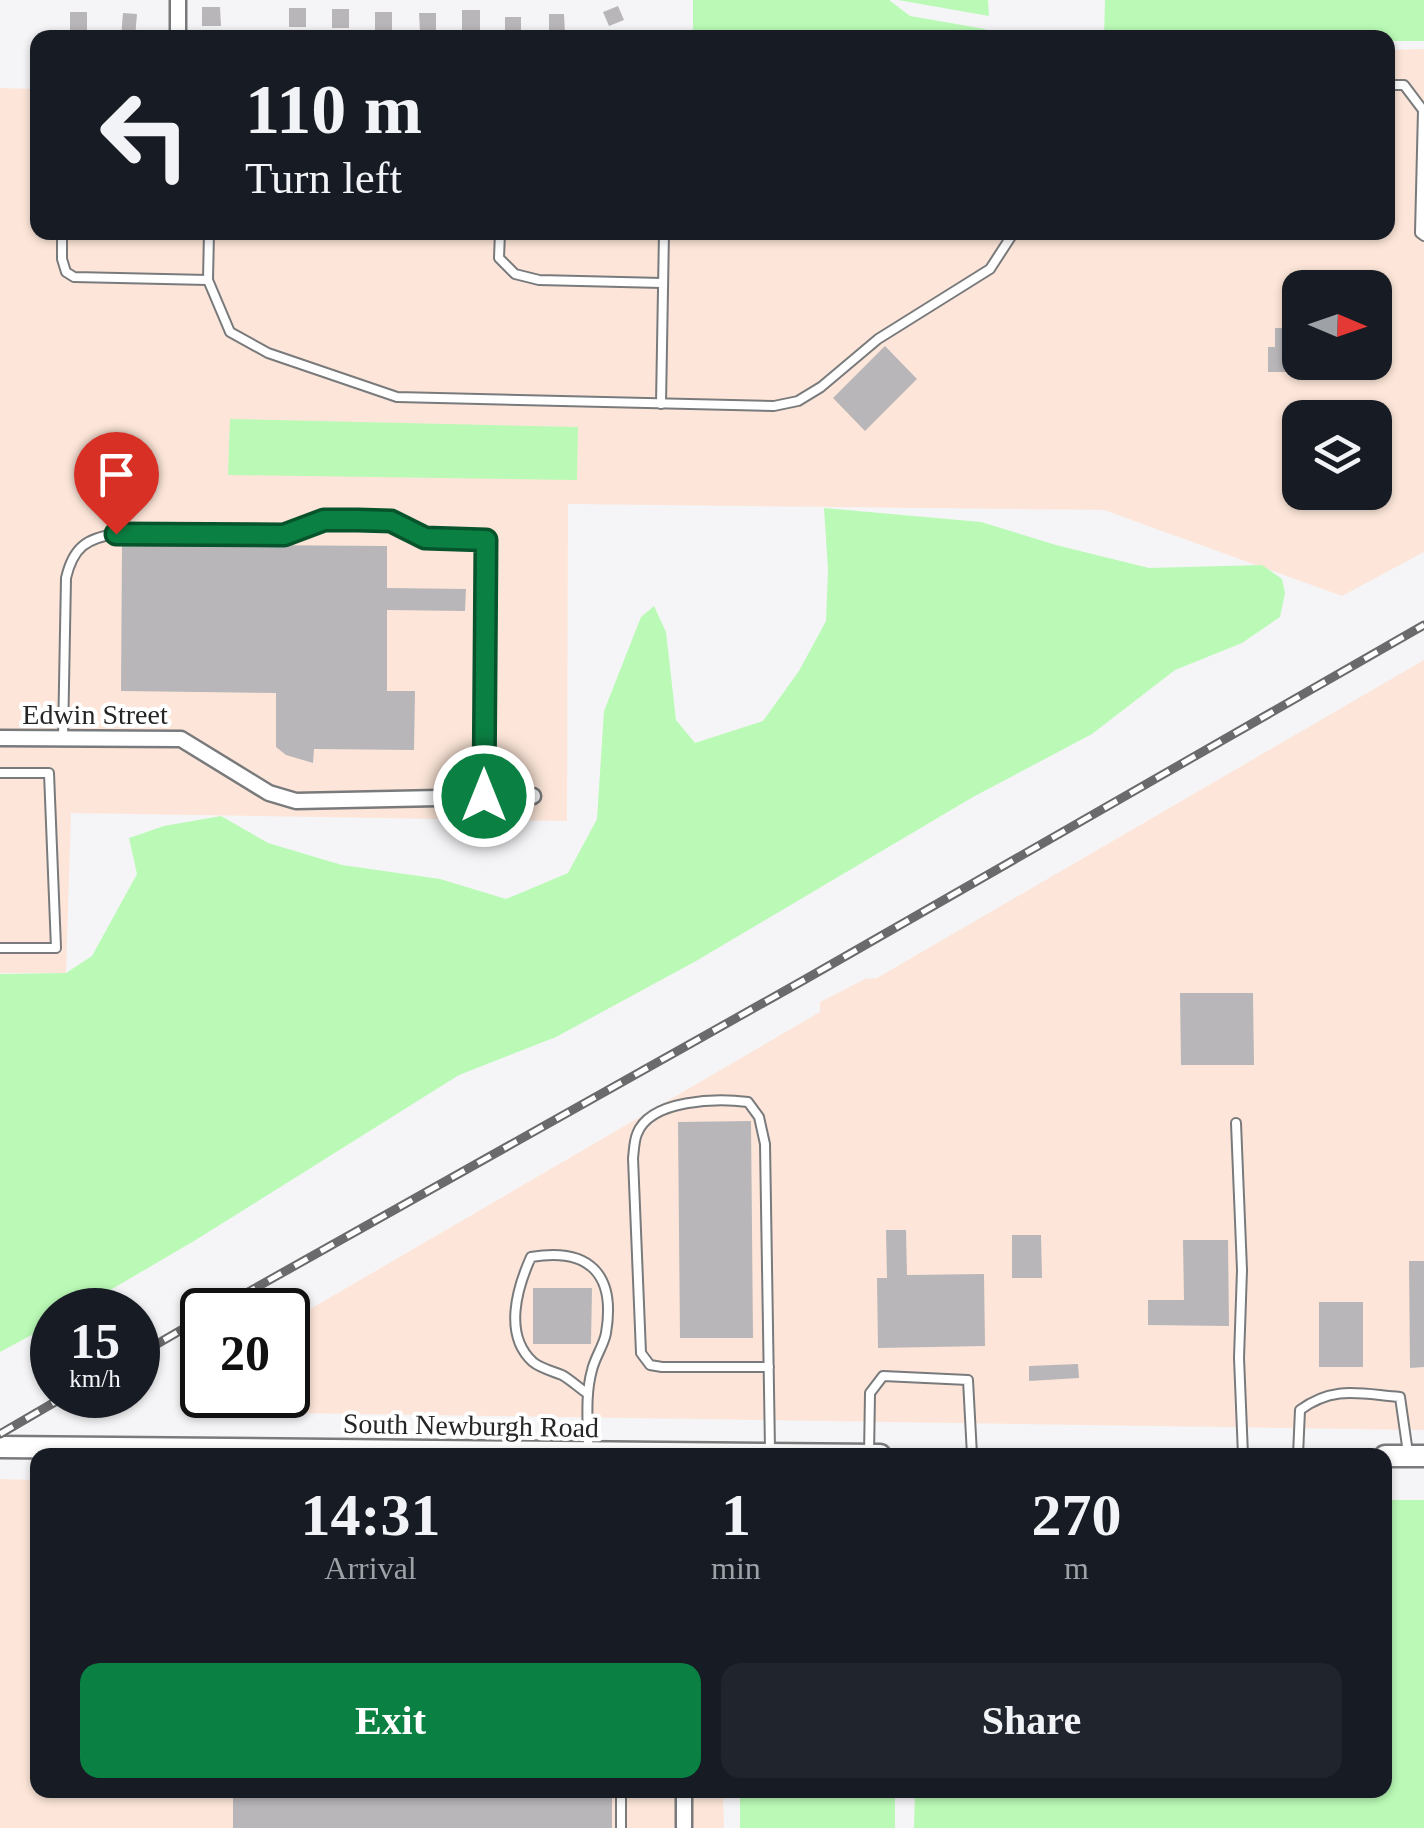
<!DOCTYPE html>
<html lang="en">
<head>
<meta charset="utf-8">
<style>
	:root { --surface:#171b24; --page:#20242c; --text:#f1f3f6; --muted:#9ea1a6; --accent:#0b8043 }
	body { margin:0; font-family:Georgia,serif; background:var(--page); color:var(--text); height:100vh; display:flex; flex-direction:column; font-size:38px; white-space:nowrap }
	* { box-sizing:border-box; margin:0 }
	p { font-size:32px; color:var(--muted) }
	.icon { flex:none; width:55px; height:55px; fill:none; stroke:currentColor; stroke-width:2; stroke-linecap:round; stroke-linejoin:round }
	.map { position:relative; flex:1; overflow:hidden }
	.panel { position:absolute; left:30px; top:1448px; width:1362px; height:350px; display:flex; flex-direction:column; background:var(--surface); border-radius:20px; box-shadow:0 2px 8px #0004 }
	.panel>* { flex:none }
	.hud { position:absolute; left:30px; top:30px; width:1365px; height:210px; border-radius:20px; box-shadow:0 2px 8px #0004; background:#171b24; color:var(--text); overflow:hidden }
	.needle { width:65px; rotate:92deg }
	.fabs { position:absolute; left:1282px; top:270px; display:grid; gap:20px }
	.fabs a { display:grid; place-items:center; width:110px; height:110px; border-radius:20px; background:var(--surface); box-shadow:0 2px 8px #0004; font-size:50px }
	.speed { position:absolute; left:30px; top:1288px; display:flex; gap:20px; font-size:50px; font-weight:700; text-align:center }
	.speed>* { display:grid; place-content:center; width:130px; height:130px; border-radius:50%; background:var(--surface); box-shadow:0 2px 8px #0004; line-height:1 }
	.speed small { font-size:25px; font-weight:400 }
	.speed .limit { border:5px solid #111; border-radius:15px; background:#fff; color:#111 }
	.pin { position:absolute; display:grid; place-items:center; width:85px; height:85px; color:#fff; margin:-102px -42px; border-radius:50% 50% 50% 0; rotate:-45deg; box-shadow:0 0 10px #0007 }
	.pin .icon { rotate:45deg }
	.me { position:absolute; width:110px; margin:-55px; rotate:0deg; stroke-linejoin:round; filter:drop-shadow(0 0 8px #0008) }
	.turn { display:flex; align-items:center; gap:35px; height:210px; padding:0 50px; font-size:45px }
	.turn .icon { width:130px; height:130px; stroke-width:2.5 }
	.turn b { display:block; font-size:70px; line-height:85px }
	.eta { display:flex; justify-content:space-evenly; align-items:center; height:170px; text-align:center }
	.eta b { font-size:60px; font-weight:700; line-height:70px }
	.primary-button { display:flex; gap:20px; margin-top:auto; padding:20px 50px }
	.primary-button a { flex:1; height:115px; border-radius:20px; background:var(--accent); color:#fff; font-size:40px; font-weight:700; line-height:115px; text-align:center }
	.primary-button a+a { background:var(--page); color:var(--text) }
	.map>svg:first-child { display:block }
	.industrial { fill:#fde6d9; fill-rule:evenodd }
	.green { fill:#bafab6 }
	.building { fill:#b8b6b8 }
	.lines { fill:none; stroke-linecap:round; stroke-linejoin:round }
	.lane-casing { stroke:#797a7c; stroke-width:12 }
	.street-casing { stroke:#797a7c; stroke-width:19 }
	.secondary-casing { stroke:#797a7c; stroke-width:25 }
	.lane { stroke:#fff; stroke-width:8 }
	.street { stroke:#fff; stroke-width:14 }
	.secondary { stroke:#fff; stroke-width:20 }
	.rail-casing { stroke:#6a6a6c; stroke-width:9 }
	.rail { stroke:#fff; stroke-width:5; stroke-dasharray:15; stroke-linecap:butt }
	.route-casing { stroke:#07532c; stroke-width:25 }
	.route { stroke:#0b8043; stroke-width:18 }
	.labels { text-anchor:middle; stroke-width:8; stroke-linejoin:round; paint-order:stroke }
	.street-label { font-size:28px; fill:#252526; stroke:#fff }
</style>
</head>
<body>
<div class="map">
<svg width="1424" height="1828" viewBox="0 0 1424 1828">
	<rect width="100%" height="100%" fill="#f5f5f7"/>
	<g class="industrial">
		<path d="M1424,49v503l-82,44 -238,-86 -536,-6 -1,317 -496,-8 -5,160h-66v-885l37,1 1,143h1350v-182zM1300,288h75v74h-75zM1300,418h75v74h-75z"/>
		<path d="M1424,660v770l-1203,-18 -16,-17h83v-73l532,-310v-10l45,-23 12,-1z"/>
		<path d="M0,1479l37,1 1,310h685l1,38h-724z"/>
	</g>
	<g class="green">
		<path d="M693,0h196l21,16 75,13 1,8h-293z"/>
		<path d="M898,0h90l1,16z"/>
		<path d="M1105,0h319v41h-36v-3l-284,-1z"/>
		<path d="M230,419l348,8 -1,53 -349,-5z"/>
		<path d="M824,508l157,14 75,23 93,23 113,-3 20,14 3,14 -5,24 -38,26 -67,27 -83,64 -119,63 -277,164 -140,76 -97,38 -265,166 -118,69h-24v14l-52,28v-378l66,-1 26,-17 45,-82 -8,-36 35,-12 57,-10 47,27 74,22 98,14 66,20 62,-26 29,-54 7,-108 37,-94 13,-11 12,26 10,88 19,23 68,-22 36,-50 27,-50 2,-52z"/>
		<path d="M1385,1500h39v328h-510l1,-38h470z"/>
		<rect x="740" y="1790" width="155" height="38"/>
	</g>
	<g class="building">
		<path d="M618,6l6,14 -15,6 -6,-14z"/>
		<path d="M202,7h18l1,19h-19z"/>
		<rect x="289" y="8" width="17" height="19"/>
		<rect x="332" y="9" width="17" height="19"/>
		<rect x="462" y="10" width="18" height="22"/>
		<rect x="70" y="12" width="17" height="18"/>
		<rect x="375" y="12" width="17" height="18"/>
		<path d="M123,13l14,1 -2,24h-14z"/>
		<path d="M419,13h17v18h-16z"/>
		<path d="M549,14h15l1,19h-16z"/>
		<rect x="505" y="17" width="16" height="16"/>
		<path d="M1275,328h15v44h-22v-25h7z"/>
		<path d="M885,346l32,33 -52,52 -32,-33z"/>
		<path d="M122,544l265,2v42l79,1 -1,22 -78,-1v81h28l-1,59 -100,-1 -1,14 -27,-8 -10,-8v-54l-155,-2z"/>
		<path d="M1180,993h73l1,72h-73z"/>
		<path d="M751,1121l2,217h-73l-2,-216z"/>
		<path d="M886,1230h20l1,45 77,-1 1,72 -107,2 -1,-70h10z"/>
		<path d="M1012,1235h29l1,43h-30z"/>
		<path d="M1183,1240h45l1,86 -81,-1v-25h36z"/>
		<path d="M1409,1261h15v106l-14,1z"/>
		<path d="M533,1288h59l-1,56h-58z"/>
		<rect x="1319" y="1302" width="44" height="65"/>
		<path d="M1078,1364l1,14 -50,3v-15z"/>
		<rect x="233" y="1790" width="379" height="38"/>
	</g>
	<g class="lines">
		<defs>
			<g id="lane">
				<path d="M1388,85h16l19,25 -3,123 4,3"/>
				<path d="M62,232v27l4,13 8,5 134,3"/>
				<path d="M209,232l-1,48 22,52 38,21 129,44 377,9 24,-5 23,-14 57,-48 112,-70 24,-37"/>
				<path d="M500,232l-1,26 16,16 24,6 123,3"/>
				<path d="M661,404l3,-172"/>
				<path d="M63,738l3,-160c7,-30 20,-40 50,-44l168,1 41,-15 66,1 34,17 61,2 -2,256"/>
				<path d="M0,773h49l7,175h-56"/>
				<path d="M1236,1123l6,147 -3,88 4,97"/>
				<path d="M769,1367h-107l-12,-2 -9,-12 -8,-195c1,-7 1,-17 4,-24 13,-35 81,-36 111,-32l11,15 6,27 5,306"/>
				<path d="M588,1394c-9,-6 -17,-14 -26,-19 -10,-4 -22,-7 -29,-13 -30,-27 -16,-74 -2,-105 58,-10 85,17 75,76 -2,12 -11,24 -14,37 -7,25 -4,53 -4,79"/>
				<path d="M869,1455l1,-62 13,-17 85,4 4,75"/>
				<path d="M1298,1455l2,-45c34,-25 60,-16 100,-13l8,56"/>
				<path d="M621,1828v-38"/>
			</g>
			<g id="street">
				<path d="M178,37v-37"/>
				<path d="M0,738l181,1 88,54 27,8 237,-5"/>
				<path d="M684,1828v-38"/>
			</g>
			<g id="secondary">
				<path d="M0,1447l880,8"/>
				<path d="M1385,1456h39"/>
			</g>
		</defs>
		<use href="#lane" class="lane-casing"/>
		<use href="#street" class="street-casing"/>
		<use href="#secondary" class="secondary-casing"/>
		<use href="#lane" class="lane"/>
		<use href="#street" class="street"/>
		<use href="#secondary" class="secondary"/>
		<defs>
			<g id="rail">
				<path d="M216,1310l588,-330 620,-355"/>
				<path d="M138,1355l64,-37"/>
				<path d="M0,1434l67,-39"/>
			</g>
		</defs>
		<use href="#rail" class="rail-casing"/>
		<use href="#rail" class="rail"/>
	</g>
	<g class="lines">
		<defs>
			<path id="route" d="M116,534l168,1 40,-15h34l33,1 34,17 61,2 -2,256"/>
		</defs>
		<use href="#route" class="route-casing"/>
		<use href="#route" class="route"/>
	</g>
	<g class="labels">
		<g class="street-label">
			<text x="95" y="724">Edwin Street</text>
			<text transform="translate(471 1425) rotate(1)" y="10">South Newburgh Road</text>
		</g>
	</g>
</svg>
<div class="fabs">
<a><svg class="needle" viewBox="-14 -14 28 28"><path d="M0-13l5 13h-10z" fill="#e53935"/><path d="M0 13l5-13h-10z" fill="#9ea1a6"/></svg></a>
<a><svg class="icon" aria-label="layers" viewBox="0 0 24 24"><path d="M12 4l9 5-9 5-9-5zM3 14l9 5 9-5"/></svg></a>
</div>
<div class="speed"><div>15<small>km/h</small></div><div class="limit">20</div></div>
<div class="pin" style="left:116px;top:534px;background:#d93025"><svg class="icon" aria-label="arrive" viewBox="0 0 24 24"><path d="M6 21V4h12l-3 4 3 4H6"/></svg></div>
<svg class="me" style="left:484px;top:796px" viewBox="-20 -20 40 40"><circle r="17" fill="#0b8043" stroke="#fff" stroke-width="3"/><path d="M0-11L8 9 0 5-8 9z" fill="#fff"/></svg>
<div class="hud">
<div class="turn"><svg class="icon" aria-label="left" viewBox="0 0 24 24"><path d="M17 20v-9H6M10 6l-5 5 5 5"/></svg><div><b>110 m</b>Turn left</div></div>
</div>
<section class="panel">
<div class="eta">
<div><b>14:31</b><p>Arrival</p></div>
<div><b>1</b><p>min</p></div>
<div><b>270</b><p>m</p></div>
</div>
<div class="primary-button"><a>Exit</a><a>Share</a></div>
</section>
</div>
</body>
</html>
